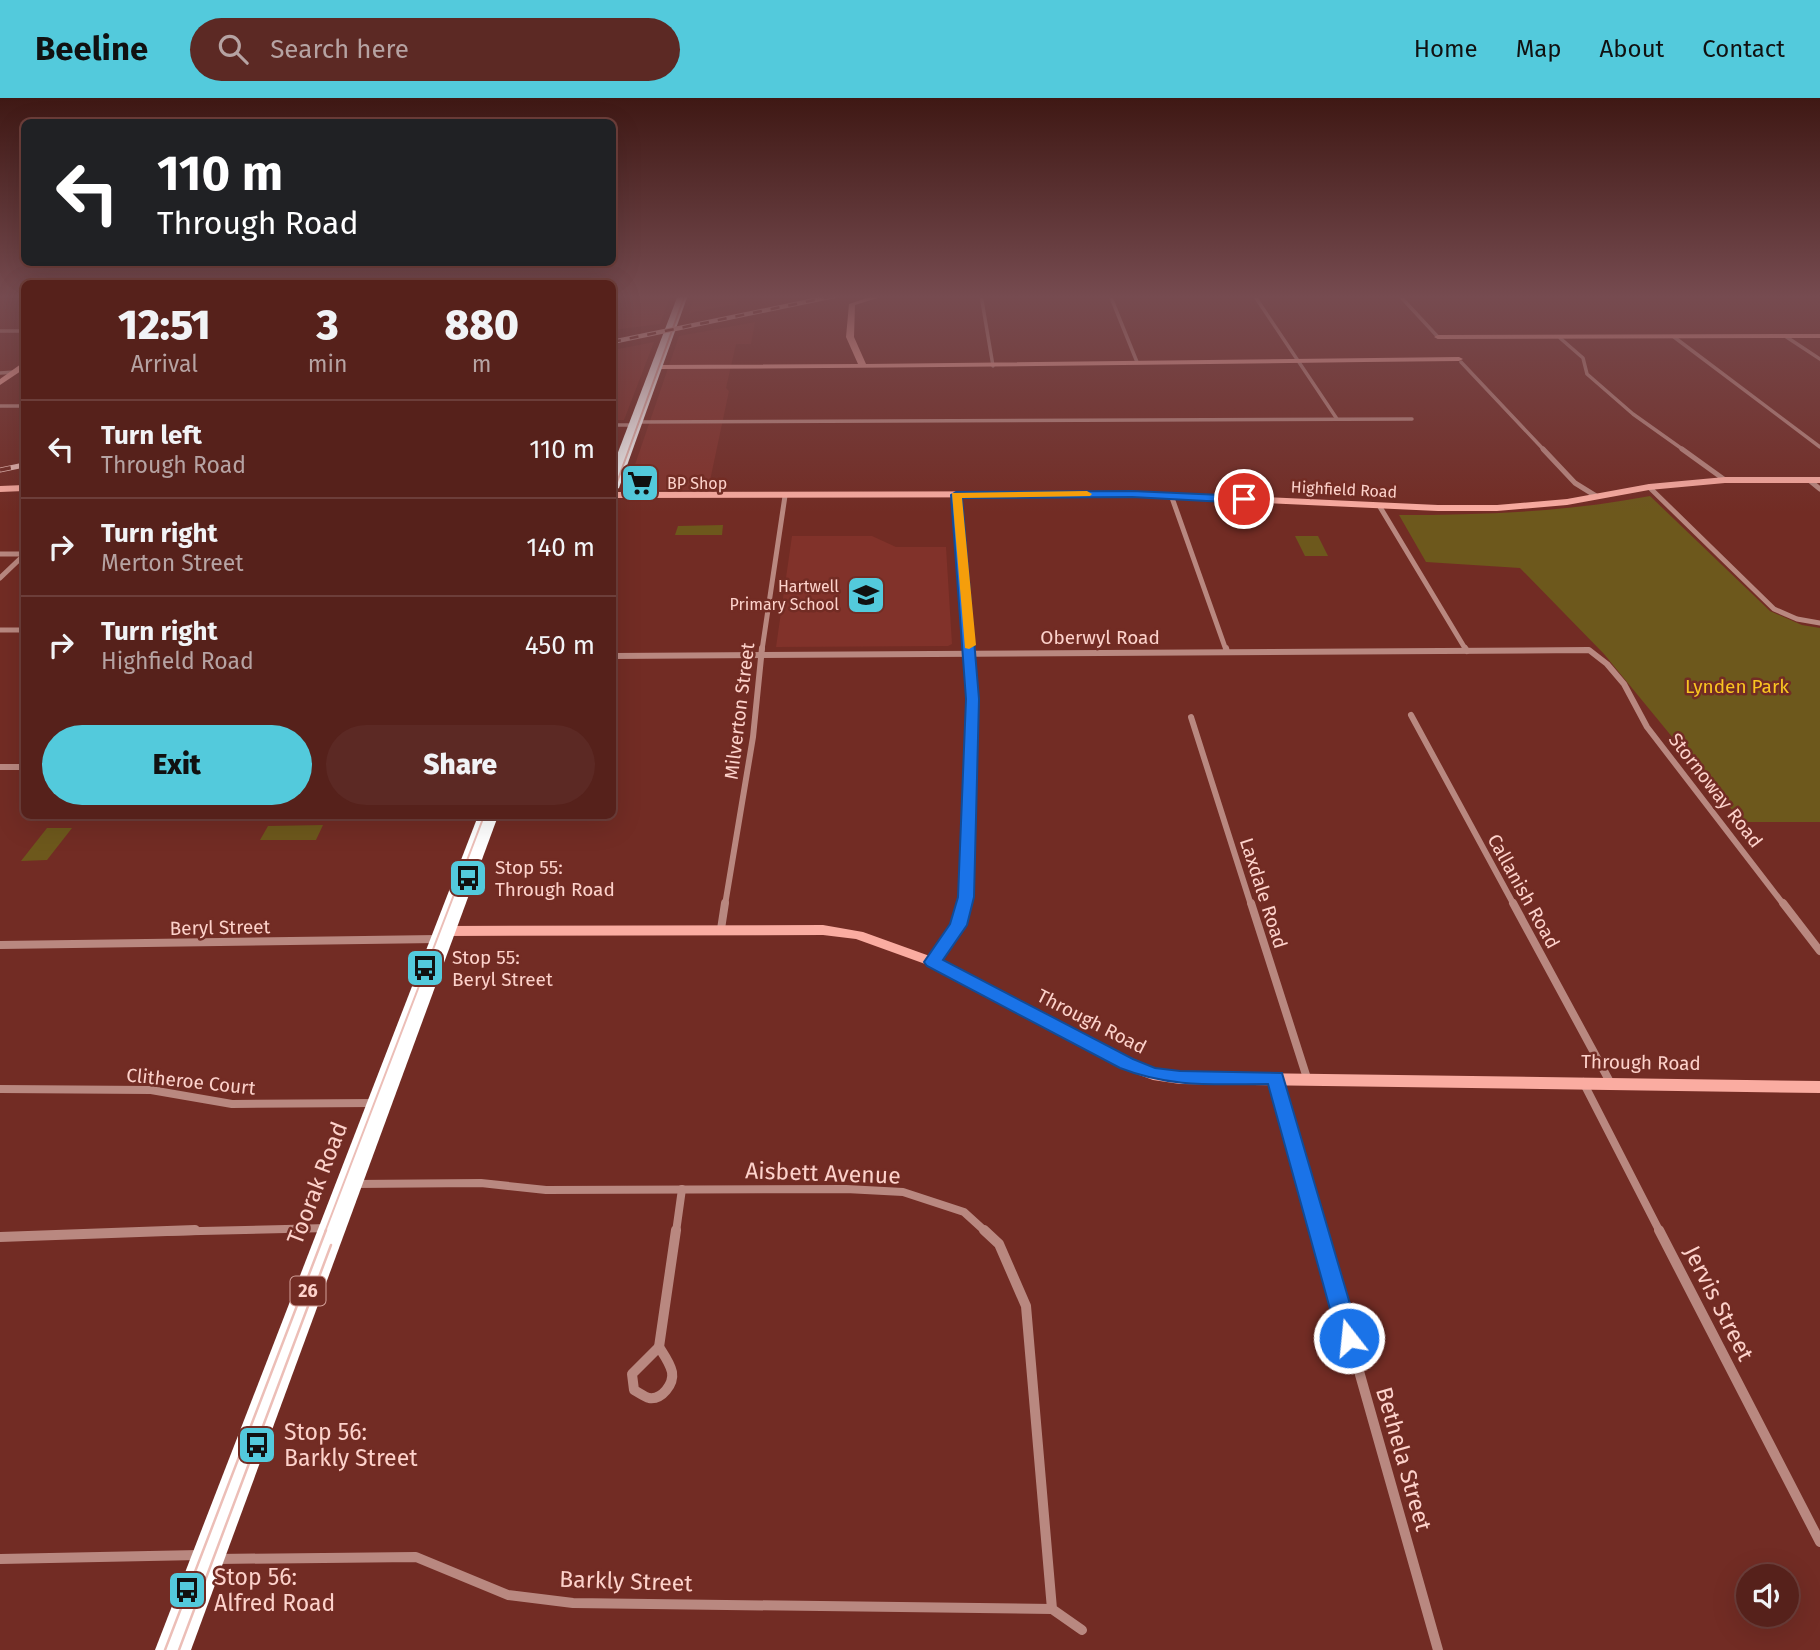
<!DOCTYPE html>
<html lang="en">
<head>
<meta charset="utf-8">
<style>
	:root { --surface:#56211b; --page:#5c2924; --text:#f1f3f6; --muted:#b6a3a3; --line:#6c3e3a; --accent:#53cadc }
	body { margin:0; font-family:"Fira Sans",sans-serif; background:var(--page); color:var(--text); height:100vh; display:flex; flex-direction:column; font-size:26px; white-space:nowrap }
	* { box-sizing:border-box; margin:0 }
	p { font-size:23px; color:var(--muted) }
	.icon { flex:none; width:38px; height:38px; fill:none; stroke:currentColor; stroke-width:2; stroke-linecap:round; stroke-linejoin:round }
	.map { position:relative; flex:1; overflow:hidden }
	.drawer { position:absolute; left:21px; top:182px; width:595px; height:539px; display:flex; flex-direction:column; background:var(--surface); border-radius:10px; box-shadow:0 7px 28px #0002,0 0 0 2px var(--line) }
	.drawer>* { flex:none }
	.banner { position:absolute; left:21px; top:21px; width:595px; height:147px; border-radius:10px; box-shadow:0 7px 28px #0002,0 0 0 2px var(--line); background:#202124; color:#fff; overflow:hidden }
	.fabs { position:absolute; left:1736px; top:1466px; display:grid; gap:14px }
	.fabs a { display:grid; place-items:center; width:63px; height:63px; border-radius:50%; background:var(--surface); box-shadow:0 7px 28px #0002,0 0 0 2px var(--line); font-size:35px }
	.pin { position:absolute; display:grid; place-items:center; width:60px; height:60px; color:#fff; margin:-30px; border:4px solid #fff; border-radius:50%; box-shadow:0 2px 7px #0007 }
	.me { position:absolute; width:77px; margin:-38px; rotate:344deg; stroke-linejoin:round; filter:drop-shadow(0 0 5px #0008) }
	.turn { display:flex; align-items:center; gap:24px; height:147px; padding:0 21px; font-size:32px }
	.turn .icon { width:91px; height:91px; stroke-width:2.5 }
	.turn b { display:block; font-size:49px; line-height:60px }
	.eta { display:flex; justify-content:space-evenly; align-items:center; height:119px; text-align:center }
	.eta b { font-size:42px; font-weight:800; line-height:49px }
	.primary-button { display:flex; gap:14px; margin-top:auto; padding:14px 21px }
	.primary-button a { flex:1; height:80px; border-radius:42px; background:var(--accent); color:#111; font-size:28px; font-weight:800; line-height:80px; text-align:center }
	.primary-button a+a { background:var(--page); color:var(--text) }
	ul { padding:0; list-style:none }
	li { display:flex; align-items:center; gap:21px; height:98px; padding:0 21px; border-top:2px solid var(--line) }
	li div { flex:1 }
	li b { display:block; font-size:26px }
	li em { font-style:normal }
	header { display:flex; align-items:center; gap:42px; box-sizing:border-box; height:98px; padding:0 35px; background:var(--accent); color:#111 }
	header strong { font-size:33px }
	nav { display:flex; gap:38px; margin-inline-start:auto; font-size:24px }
	.search { width:490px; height:63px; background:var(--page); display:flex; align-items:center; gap:18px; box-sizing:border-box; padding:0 24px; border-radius:38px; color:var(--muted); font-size:26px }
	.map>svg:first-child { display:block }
	.built { fill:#81322a }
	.green { fill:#6d581c }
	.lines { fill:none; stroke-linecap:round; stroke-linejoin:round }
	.street-far4 { stroke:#b98880; stroke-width:3.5 }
	.street-far3 { stroke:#b98880; stroke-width:5 }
	.street-far2 { stroke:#b98880; stroke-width:6 }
	.street-far1 { stroke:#b98880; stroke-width:8 }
	.street { stroke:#b98880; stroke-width:10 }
	.secondary { fill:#faaca1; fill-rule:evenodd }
	.highway { fill:#fff; fill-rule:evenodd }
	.tram-far1 { stroke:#ecbeb7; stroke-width:2 }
	.tram { stroke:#ecbeb7; stroke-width:2.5 }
	.rail-far1-casing { stroke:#ecbeb7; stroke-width:4.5 }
	.rail-casing { stroke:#ecbeb7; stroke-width:5 }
	.rail-far1 { stroke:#722c24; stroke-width:2.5; stroke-dasharray:9; stroke-linecap:butt }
	.rail { stroke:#722c24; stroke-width:3.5; stroke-dasharray:11; stroke-linecap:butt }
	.wall { fill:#a44a40 }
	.shaded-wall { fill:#863c34 }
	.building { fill:#bf564a; stroke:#863c34; stroke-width:2 }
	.route { fill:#1a73e8; stroke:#114b97; stroke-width:2 }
	.slow { fill:#f59e0b }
	.labels { text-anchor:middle; stroke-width:5; stroke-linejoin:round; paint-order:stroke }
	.far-poi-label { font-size:16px; fill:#fdd2cb; stroke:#722c24; text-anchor:start }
	.far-street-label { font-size:16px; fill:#fdd2cb; stroke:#722c24 }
	.shield { fill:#722c24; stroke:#d3a099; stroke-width:2 }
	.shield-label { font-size:18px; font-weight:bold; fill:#fdd2cb }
	.street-label { font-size:19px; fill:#fdd2cb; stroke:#722c24 }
	.park-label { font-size:19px; fill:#fac621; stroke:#722c24 }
	.poi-label { font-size:19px; fill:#fdd2cb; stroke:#722c24; text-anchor:start }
	.near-street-label { font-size:23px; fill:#fdd2cb; stroke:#722c24 }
	.near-poi-label { font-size:23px; fill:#fdd2cb; stroke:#722c24; text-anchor:start }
</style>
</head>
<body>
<header>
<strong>Beeline</strong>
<div class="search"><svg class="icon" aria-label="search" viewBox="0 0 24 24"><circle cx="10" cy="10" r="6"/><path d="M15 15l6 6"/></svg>Search here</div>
<nav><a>Home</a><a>Map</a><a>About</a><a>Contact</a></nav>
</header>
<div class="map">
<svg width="1820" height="1552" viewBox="0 0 1820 1552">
	<rect width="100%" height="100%" fill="#722c24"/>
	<g class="built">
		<path d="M613,197h55l2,2 -10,27 -47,6z"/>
		<path d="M695,197h44l-2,9 -48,9z"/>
		<path d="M755,224l-4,22h-15l-10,44 3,3 -21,99h-75l-6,-2 52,-152z"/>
		<path d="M654,244l-30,78h-11v-70z"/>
		<path d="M792,438h80l24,11h50l6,97 -4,2 -172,1z"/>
	</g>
	<g class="green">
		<path d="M1650,398l120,115 32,14 18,3v194h-78l-138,-168 -84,-86 -94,-6 -27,-47c85,0 167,-3 251,-19z"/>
		<path d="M723,427l-1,10h-47l3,-9z"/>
		<path d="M1295,438h23l10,20h-23z"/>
		<path d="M323,727l-7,15h-56l8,-14z"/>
		<path d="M47,730h25l-25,32 -26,1z"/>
	</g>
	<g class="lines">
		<g class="street-far4">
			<path d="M981,197l12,71"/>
			<path d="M1110,197l27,67"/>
			<path d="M1254,197l83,124"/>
			<path d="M1399,197l39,42"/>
			<path d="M0,233h24"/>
			<path d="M1785,238l35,23"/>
			<path d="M1674,239l146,110"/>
			<path d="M1560,240l23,20 4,16 46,40 52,37"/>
			<path d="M1461,264l84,89"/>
			<path d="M0,275l15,-1"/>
			<path d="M0,308h24"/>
			<path d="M637,324l775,-3"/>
			<path d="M612,327h24"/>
		</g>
		<g class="street-far3">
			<path d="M1543,351l32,34 21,13"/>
			<path d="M1682,351l43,31"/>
			<path d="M1809,382l11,9"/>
			<path d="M1649,389l125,122 23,10 23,4"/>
			<path d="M956,397l12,155"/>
			<path d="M1171,397l55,155"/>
			<path d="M1380,409l86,143"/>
			<path d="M0,456h24"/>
			<path d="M0,480l24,-23"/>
			<path d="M0,532h24"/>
			<path d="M762,552l23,-154"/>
		</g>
		<g class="street-far2">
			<path d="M1226,550l1,4"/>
			<path d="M1465,550l2,3"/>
			<path d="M612,558l977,-6 18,14 17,20 23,43 137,178"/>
			<path d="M1411,617l103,190"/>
			<path d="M1191,619l60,188"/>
			<path d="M0,669h24"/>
			<path d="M725,807l28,-168 9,-89"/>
			<path d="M964,807l8,-206 -4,-51"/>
		</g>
		<g class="street-far1">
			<path d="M1251,805l56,175"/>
			<path d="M1513,805l97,179"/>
			<path d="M1783,805l37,48"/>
			<path d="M721,831l4,-26"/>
			<path d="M0,847l437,-6"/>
			<path d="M933,864l26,-37 5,-22"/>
			<path d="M1276,980l44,154"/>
			<path d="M1583,984l77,150"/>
			<path d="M0,991l151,1 81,14 142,-1"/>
			<path d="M354,1086l127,-1 65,7 300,-1 57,3 61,20 22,20"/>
			<path d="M157,1134l171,-4"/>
			<path d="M676,1134l6,-43"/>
		</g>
		<g class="street">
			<path d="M984,1132l15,14 27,62 26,303 30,21"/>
			<path d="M1319,1132l119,420"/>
			<path d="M1659,1132l161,312"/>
			<path d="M0,1139l195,-7"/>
			<path d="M659,1249c5,8 11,16 13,25 2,12 -10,28 -23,26 -4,-1 -11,-6 -15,-8l-2,-16z"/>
			<path d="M659,1249l17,-117"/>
			<path d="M0,1461l199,-4"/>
			<path d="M217,1461l199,-2 92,38 65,8 479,6"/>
		</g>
		<g class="secondary">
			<path d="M876,197h11l-32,10 -1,32 12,27 593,-7 4,2 -4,2c-267,3 -535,7 -802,8l-4,-2 4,-2 201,-1 -12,-27 3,-33z"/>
			<path d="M1820,236v4l-382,1 -4,-2 4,-2z"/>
			<path d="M21,266h3v5l-24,16v-6z"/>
			<path d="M1725,379h95v6h-95l-76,7 -82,15 -70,6h-59l-306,-14 -520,1v-6l520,-1 306,14h59l70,-6 82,-15z"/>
			<path d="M24,387v6l-24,1v-6z"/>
			<path d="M823,827l40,7 75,27 194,101 23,8 25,4 640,9v12l-640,-9 -27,-4 -33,-12 -192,-103 -72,-26 -33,-4 -379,1 -7,-5 7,-5z"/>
		</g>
		<g class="highway">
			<path d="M678,197h10l-69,193 -7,4v-24z"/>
			<path d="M478,718h20l-307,834h-36z"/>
		</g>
		<g class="tram-far1">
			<path d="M612,398l73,-201"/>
			<path d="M325,1134l159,-416"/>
		</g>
		<g class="tram">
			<path d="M165,1552l161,-420"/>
			<path d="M179,1552l152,-405"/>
		</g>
		<defs>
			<path id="rail-far1" d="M612,244l227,-47"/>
			<path id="rail" d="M0,372l24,-5"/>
		</defs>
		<use href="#rail-far1" class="rail-far1-casing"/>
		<use href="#rail" class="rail-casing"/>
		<use href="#rail-far1" class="rail-far1"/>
		<use href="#rail" class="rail"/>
	</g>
	<path class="wall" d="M652,379l-3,12h-23l-1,-11z"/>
	<path class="shaded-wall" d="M651,368l1,11 -3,12 -1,-11z"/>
	<path class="building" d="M630,368h21l-3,12h-23z"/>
	<linearGradient id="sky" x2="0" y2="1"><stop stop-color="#3f1814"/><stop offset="0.48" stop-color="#764b50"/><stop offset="1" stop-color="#764b50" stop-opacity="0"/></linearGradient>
	<rect width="1820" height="414" fill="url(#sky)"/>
	<path class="route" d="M1132,393l112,5 5,3 -5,4 -112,-6 -170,1 17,201 -5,198 -7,28 -24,35 190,99 22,9 25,3 102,2 78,265 -3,6 -8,3 -8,-3 -3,-6 -70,-254c-55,0 -97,4 -148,-16l-193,-102 -3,-4 26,-38 8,-27 8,-198 -15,-204 5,-3z"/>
	<path class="slow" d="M1087,393l5,3 -2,2 -128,2 14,147 -7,4 -4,-1 -13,-155z"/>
	<defs>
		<symbol id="supermarket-square" viewBox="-11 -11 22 22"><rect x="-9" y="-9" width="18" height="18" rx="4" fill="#53cadc" stroke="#722c24"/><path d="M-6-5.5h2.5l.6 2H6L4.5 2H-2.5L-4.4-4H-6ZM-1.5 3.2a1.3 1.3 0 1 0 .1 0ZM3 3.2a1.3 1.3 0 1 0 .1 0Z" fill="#111"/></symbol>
		<symbol id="school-square" viewBox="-11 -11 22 22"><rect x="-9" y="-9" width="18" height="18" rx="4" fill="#53cadc" stroke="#722c24"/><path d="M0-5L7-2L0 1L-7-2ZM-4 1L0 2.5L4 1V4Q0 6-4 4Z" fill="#111"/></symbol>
		<symbol id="bus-square" viewBox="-11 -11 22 22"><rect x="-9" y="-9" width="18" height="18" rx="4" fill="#53cadc" stroke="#722c24"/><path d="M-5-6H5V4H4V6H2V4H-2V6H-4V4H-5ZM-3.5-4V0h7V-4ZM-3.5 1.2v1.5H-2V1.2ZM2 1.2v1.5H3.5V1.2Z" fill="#111"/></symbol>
	</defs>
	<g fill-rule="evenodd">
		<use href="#supermarket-square" x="618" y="363" width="44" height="44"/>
		<use href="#school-square" x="844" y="475" width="44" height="44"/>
		<use href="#bus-square" x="446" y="758" width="44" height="44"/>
		<use href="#bus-square" x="403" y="848" width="44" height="44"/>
		<use href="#bus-square" x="235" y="1325" width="44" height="44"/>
		<use href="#bus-square" x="165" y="1470" width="44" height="44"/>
	</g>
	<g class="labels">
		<g class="far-poi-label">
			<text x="667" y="391">BP Shop</text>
			<text x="839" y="494" text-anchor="end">Hartwell<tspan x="839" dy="18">Primary School</tspan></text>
		</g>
		<g class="far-street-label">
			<text transform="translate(1344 391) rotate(3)" y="6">Highfield Road</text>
		</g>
		<rect class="shield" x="290.5" y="1178.5" width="35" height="29" rx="5"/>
		<g class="shield-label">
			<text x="308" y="1199">26</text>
		</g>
		<g class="street-label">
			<text x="1100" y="546">Oberwyl Road</text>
			<text transform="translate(739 613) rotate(-83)" y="7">Milverton Street</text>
			<text transform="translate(1716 692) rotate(52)" y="7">Stornoway Road</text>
			<text transform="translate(1524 793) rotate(61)" y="7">Callanish Road</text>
			<text transform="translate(1264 795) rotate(72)" y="7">Laxdale Road</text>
			<text transform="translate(220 829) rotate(-1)" y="7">Beryl Street</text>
			<text transform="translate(1092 923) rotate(27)" y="7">Through Road</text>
			<text transform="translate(1641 964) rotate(1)" y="7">Through Road</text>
			<text transform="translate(191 983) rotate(6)" y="7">Clitheroe Court</text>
		</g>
		<g class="park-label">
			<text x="1737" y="595">Lynden Park</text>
		</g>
		<g class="poi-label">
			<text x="495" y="776">Stop 55:<tspan x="495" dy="22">Through Road</tspan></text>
			<text x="452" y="866">Stop 55:<tspan x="452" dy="22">Beryl Street</tspan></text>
		</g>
		<g class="near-street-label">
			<text transform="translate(823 1075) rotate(2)" y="8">Aisbett Avenue</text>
			<text transform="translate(317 1085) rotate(-69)" y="8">Toorak Road</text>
			<text transform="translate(1719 1205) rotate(63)" y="8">Jervis Street</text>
			<text transform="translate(1404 1361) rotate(74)" y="8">Bethela Street</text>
			<text transform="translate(626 1483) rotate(2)" y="8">Barkly Street</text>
		</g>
		<g class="near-poi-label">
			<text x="284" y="1342">Stop 56:<tspan x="284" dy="26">Barkly Street</tspan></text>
			<text x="214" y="1487">Stop 56:<tspan x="214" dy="26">Alfred Road</tspan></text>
		</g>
	</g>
</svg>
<div class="fabs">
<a><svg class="icon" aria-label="sound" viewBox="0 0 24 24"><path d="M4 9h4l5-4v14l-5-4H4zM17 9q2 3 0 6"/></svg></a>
</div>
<div class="pin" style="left:1244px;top:401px;background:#d93025"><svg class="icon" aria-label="arrive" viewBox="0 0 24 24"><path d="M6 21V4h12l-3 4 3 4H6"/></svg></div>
<svg class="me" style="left:1349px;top:1240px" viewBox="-20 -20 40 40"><circle r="17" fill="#1a73e8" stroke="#fff" stroke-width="3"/><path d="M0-11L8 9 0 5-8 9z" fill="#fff"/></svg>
<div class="banner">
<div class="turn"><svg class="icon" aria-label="left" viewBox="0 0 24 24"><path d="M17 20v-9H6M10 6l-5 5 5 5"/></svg><div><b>110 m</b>Through Road</div></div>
</div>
<section class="drawer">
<div class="eta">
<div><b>12:51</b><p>Arrival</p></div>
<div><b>3</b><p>min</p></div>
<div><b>880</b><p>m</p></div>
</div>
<ul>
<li><svg class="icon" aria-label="left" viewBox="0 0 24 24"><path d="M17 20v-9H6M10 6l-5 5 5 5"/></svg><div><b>Turn left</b><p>Through Road</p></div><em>110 m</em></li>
<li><svg class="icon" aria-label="right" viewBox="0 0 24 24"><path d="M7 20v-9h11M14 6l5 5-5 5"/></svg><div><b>Turn right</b><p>Merton Street</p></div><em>140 m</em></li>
<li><svg class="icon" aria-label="right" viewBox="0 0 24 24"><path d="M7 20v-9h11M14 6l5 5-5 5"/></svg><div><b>Turn right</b><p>Highfield Road</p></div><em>450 m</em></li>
</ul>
<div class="primary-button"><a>Exit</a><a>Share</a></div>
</section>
</div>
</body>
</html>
